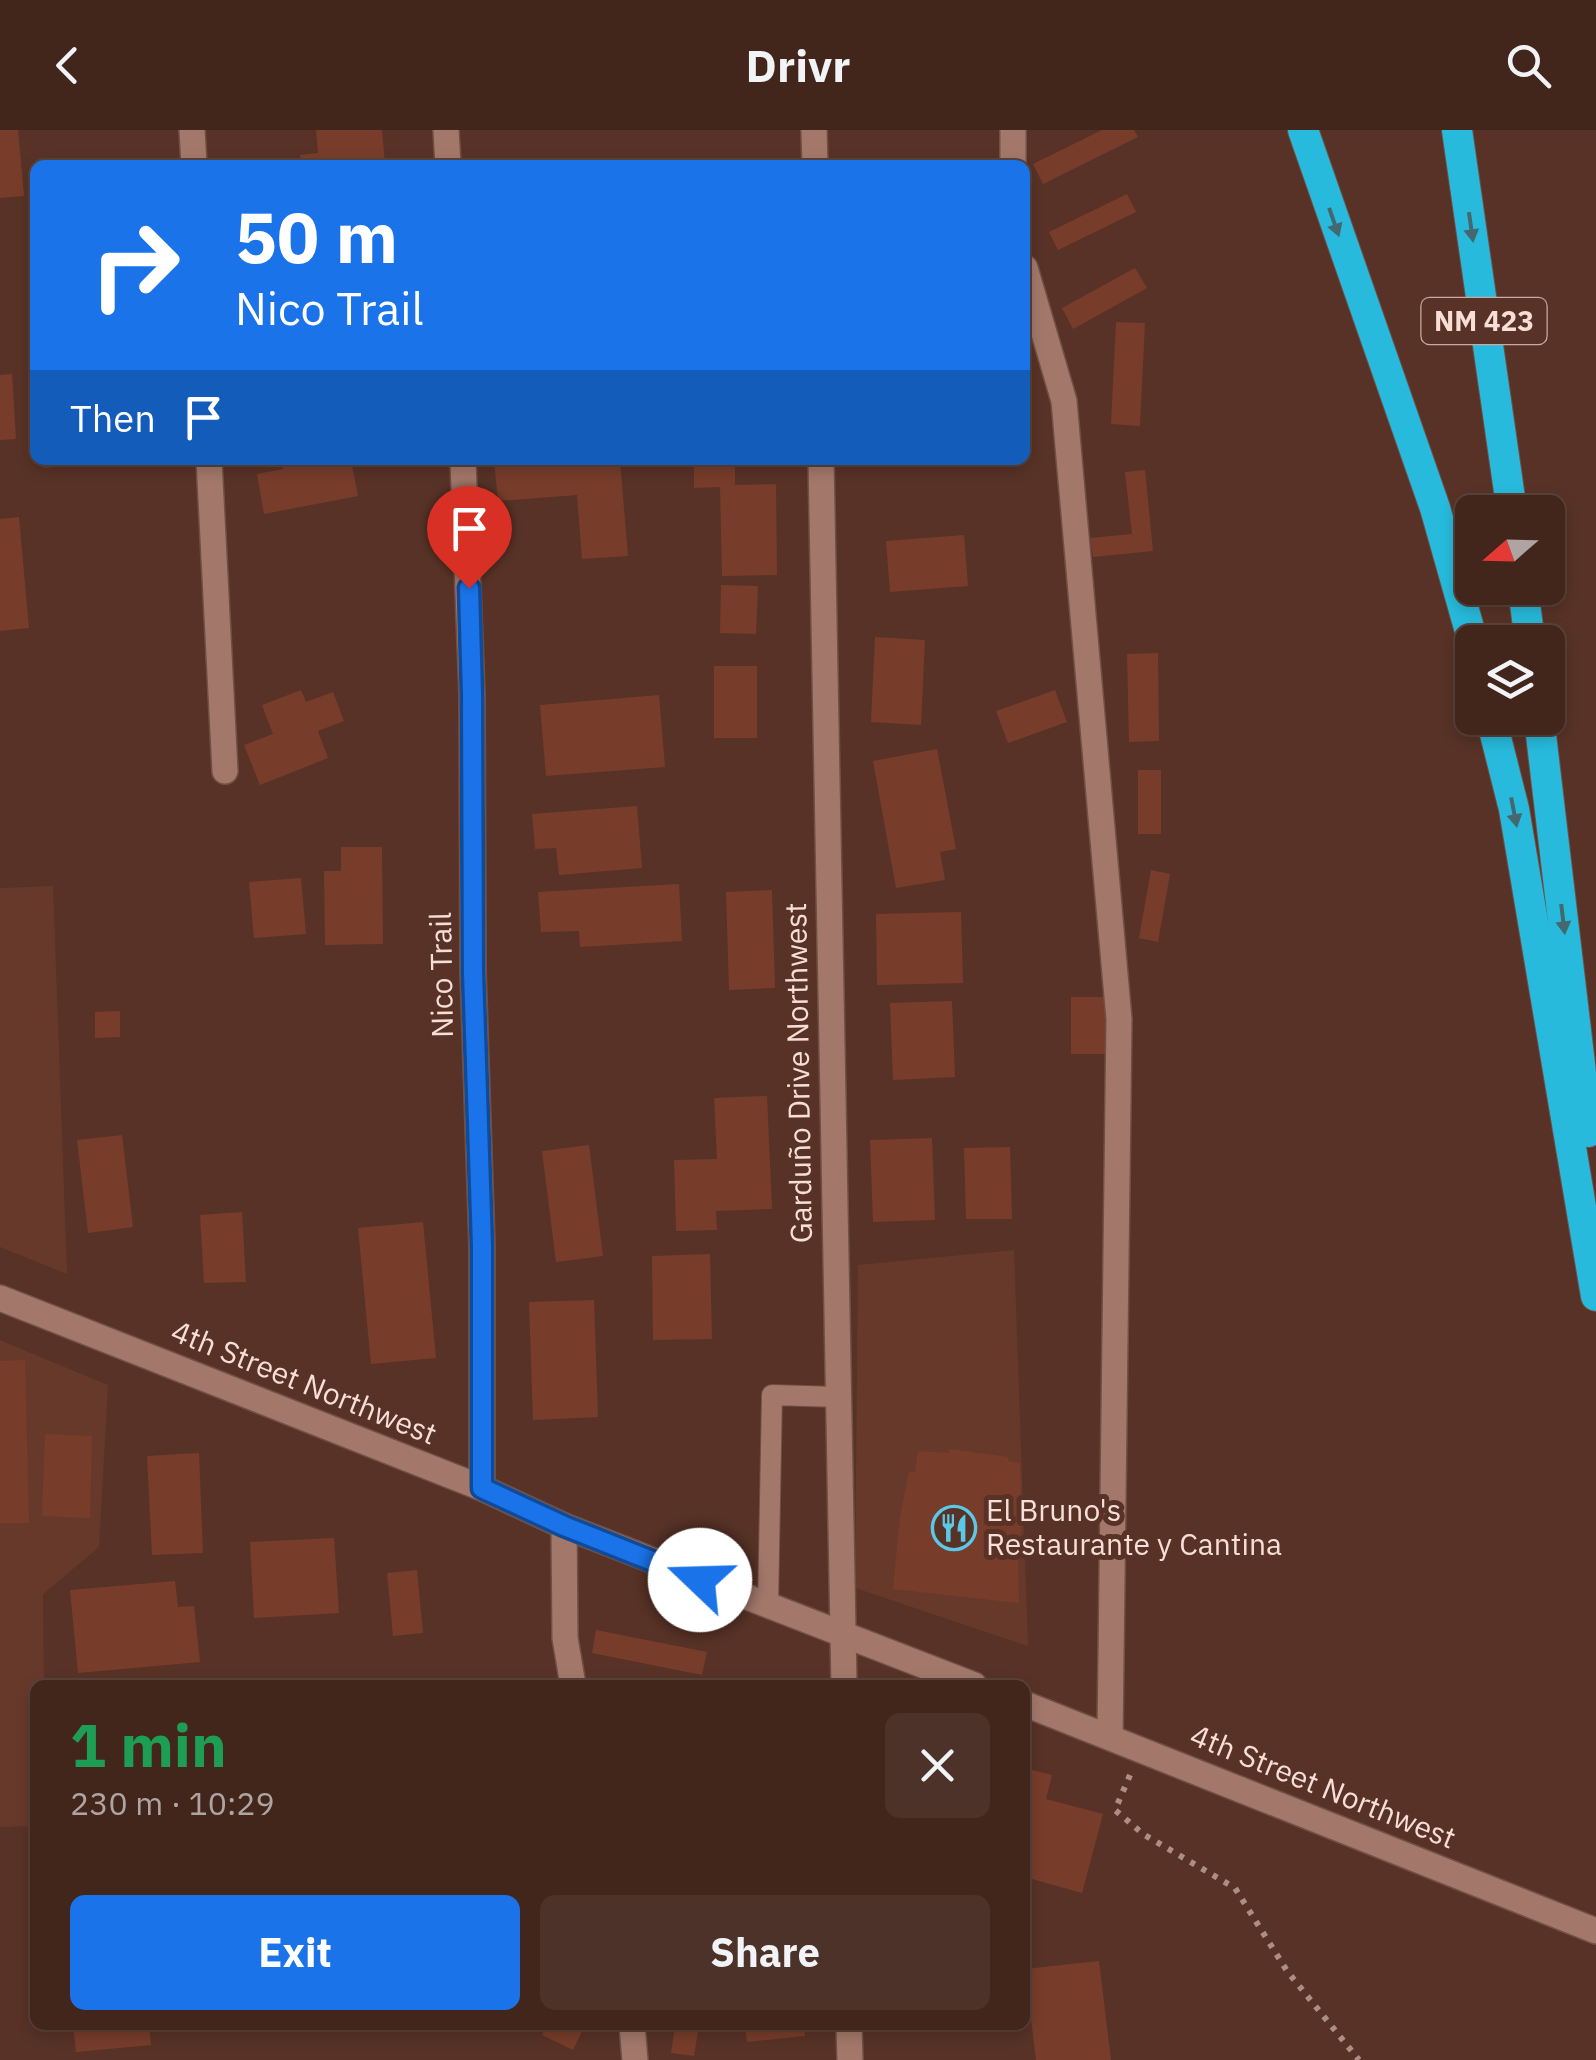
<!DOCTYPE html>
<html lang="en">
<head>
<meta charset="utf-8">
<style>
	:root { --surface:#42261c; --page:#4c3229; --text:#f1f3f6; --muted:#aea5a3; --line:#5a433b; --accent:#1a73e8 }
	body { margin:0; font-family:"IBM Plex Sans",sans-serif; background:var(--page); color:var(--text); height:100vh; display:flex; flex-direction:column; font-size:38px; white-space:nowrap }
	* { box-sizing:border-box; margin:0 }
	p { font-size:32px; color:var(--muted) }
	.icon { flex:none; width:55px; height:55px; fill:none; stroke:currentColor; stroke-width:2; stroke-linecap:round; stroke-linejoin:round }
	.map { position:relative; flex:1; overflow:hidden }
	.panel { position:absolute; left:30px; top:1550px; width:1000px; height:350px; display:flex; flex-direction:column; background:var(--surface); border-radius:15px; box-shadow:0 5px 15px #0003,0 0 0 2px var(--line) }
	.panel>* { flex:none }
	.guide { position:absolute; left:30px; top:30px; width:1000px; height:305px; border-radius:15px; box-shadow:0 5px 15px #0003,0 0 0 2px var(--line); background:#1a73e8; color:#fff; overflow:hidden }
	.needle { width:65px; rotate:250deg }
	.tools { position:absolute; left:1455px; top:365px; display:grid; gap:20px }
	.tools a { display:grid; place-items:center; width:110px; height:110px; border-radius:15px; background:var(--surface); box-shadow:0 5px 15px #0003,0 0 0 2px var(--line); font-size:50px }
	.pin { position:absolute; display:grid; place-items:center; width:85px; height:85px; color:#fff; margin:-102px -42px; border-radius:50% 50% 50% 0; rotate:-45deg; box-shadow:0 0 10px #0007 }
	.pin .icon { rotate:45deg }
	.me { position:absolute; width:110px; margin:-55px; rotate:291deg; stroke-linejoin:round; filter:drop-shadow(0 0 8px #0008) }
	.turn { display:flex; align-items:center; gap:35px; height:210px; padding:0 40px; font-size:45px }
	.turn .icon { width:130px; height:130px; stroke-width:2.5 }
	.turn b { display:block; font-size:70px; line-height:85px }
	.then { display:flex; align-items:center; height:95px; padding:0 40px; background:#0003; gap:20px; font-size:38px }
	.round { display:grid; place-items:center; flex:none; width:105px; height:105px; border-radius:15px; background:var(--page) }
	.headline { display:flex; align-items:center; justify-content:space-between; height:170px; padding:0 40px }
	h1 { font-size:60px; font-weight:700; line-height:75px; color:#1e9e55 }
	.primary-button { display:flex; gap:20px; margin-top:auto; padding:20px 40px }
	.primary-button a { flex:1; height:115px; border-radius:15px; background:var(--accent); color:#fff; font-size:40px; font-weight:700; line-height:115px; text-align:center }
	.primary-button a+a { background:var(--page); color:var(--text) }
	header { display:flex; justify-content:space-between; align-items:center; height:130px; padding:0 40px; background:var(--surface); font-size:45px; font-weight:700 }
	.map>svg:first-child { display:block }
	.built { fill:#67392b }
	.building { fill:#773d2a }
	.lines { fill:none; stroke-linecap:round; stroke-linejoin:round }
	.lane-casing { stroke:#705045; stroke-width:22 }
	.street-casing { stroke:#705045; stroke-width:28 }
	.secondary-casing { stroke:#705045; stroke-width:28 }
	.highway-casing { stroke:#705045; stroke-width:32 }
	.path { stroke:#ad8e84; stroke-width:6; stroke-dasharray:5 8; stroke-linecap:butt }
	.lane { stroke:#a3786a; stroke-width:20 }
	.street { stroke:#a3786a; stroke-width:25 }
	.secondary { stroke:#a3786a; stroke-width:25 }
	.highway { stroke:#27badc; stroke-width:30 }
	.oneway { fill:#44686f }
	.route-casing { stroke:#114b97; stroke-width:25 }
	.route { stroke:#1a73e8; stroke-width:18 }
	.labels { text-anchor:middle; stroke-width:10; stroke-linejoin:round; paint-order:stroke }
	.shield { fill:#583226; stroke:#c7aaa1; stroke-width:2.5 }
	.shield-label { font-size:28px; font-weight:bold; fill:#f7ded6 }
	.street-label { font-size:30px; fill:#f7ded6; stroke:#583226 }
	.poi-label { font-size:30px; fill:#f7ded6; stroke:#583226; text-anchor:start }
</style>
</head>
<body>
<header><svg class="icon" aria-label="back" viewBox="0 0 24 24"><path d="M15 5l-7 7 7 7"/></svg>Drivr<svg class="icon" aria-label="search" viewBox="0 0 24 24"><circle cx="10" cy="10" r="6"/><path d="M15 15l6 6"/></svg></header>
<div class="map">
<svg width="1596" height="1930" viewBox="0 0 1596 1930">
	<rect width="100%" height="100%" fill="#583226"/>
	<g class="built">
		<path d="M53,756l14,388 -67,-27v-359z"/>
		<path d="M1014,1120l14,396 -173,-58 3,-323z"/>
		<path d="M0,1210l108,45 -9,162 -56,47 1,91h-9v141l-35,1z"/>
	</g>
	<g class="building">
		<path d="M0,0h18l6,66 -24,2z"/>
		<path d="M316,0h66l3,34 -84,1 -1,-10 18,-2z"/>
		<path d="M1102,0h32l4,7 -95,47 -10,-20z"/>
		<path d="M1127,64l9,18 -78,38 -9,-18z"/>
		<path d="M1135,138l12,20 -74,41 -11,-21z"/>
		<path d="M1116,192l29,1 -5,103 -29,-2z"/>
		<path d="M12,244l4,65 -16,1v-65z"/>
		<path d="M42,330h56v3l-55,5z"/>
		<path d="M281,330h70l7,36 -94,18 -7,-40 26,-5z"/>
		<path d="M494,330h126l8,96 -46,3 -5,-64 -79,6z"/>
		<path d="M694,330h41v25l41,-1 1,91 -55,1 -2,-89 -26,1z"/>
		<path d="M1145,340l8,81 -60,6 -3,-19 42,-4 -7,-62z"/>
		<path d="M19,387l10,111 -29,3v-112z"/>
		<path d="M964,405l4,51 -78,6 -4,-51z"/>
		<path d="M721,455l37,1 -2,48 -36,-1z"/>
		<path d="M875,507l50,3 -4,85 -50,-3z"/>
		<path d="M1158,523l1,88 -30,1 -2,-88z"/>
		<rect x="714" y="536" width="43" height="72"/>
		<path d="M301,560l5,12 27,-10 11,29 -26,10 10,27 -68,27 -16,-40 29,-11 -11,-29z"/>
		<path d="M1055,560l12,32 -59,21 -12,-32z"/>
		<path d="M659,565l6,72 -119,9 -6,-71z"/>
		<path d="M937,619l19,100 -16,3 5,28 -49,8 -23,-127z"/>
		<rect x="1138" y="640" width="23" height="64"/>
		<path d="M637,676l5,62 -83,7 -3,-27 -21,1 -3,-35z"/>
		<path d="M341,717h41l1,97 -58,1 -1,-74h17z"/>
		<path d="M1151,740l19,4 -12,68 -19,-4z"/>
		<path d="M301,748l5,56 -52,4 -5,-56z"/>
		<path d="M679,754l3,57 -102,6 -1,-16 -38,1 -3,-40z"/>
		<path d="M772,760l3,98 -46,2 -3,-98z"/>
		<path d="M961,782l2,71 -86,2 -1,-71z"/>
		<path d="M1071,867h37l-1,57h-36z"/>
		<path d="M952,871l3,76 -62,3 -3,-77z"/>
		<path d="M120,881v26l-25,1v-26z"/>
		<path d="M767,966l5,113 -56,2 1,19 -41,1 -2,-71 43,-1 -3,-61z"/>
		<path d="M122,1005l11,92 -45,6 -11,-93z"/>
		<path d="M932,1008l3,82 -62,2 -3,-82z"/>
		<path d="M589,1015l14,111 -47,6 -14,-111z"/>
		<path d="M1010,1017l2,72h-46l-2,-71z"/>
		<path d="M242,1082l4,70 -42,1 -4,-68z"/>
		<path d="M423,1092l13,136 -65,6 -13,-136z"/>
		<path d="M710,1124l2,85 -59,1 -1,-84z"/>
		<path d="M594,1170l4,117 -65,3 -4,-118z"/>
		<path d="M25,1230l4,163h-29v-162z"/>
		<path d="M45,1304l47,2 -2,82 -48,-2z"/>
		<path d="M950,1319l58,8v4l12,2 1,26 -4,34 5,2 -4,32 1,46 -126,-14 7,-72 9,-46 6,2 3,-22 31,2z"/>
		<path d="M199,1323l4,100 -51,2 -5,-99z"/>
		<path d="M334,1408l5,75 -85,5 -4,-76z"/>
		<path d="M417,1440l6,63 -30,3 -6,-63z"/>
		<path d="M175,1451l3,26 16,-1 6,56 -122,11 -8,-83z"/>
		<path d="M596,1500l111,22 -5,23 -110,-22z"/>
		<path d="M329,1550v5h-68v-3z"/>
		<path d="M1025,1638l27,7 -6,24 57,15 -21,79 -57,-16z"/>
		<path d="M1099,1831l12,99h-75l-11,-91z"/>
		<path d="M73,1895h76l2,20 -75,7z"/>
		<path d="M546,1895h39l-12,25 -31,-15z"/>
		<path d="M675,1895h24l-5,31 -23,-3z"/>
		<path d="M745,1895h59l1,11 -58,6z"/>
	</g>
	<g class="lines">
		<defs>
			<path id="lane" d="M768,1476l4,-211 66,2"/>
			<g id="street">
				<path d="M192,0l2,35"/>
				<path d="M446,0l2,35"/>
				<path d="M814,0l1,35"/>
				<path d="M1013,0v35"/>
				<path d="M1025,138l39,133 55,618 -9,718"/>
				<path d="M209,330l16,311"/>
				<path d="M463,330l9,234 1,277 9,275v242"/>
				<path d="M821,330l23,1225"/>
				<path d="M564,1396l1,112 8,47"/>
				<path d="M632,1895l3,35"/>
				<path d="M849,1895l1,35"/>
			</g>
			<g id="secondary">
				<path d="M0,1168l482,190 82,38 410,159"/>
				<path d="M1025,1574l571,227"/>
			</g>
			<g id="highway">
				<path d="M1303,0l132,378 38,134"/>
				<path d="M1457,0l55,382"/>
				<path d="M1523,458l7,54"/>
				<path d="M1491,588l23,91 82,487"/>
				<path d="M1539,588l49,414"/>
			</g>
		</defs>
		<use href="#lane" class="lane-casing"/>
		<use href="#street" class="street-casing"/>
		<use href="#secondary" class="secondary-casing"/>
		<use href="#highway" class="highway-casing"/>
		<path class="path" d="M1130,1645l-15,35 28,24 92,54 52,83 72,89"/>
		<use href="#lane" class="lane"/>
		<use href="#street" class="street"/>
		<use href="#secondary" class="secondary"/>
		<use href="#highway" class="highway"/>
	</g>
	<defs><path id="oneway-solid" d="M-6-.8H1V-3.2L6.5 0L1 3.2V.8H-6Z" transform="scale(2.5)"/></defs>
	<g class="oneway">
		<use href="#oneway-solid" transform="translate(1334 92) rotate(71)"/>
		<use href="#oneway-solid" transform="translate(1471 97) rotate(82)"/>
		<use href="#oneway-solid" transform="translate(1514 682) rotate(79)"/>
		<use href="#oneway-solid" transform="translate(1563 789) rotate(83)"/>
	</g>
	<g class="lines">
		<defs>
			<path id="route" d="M469,458l3,106 1,278 9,274v242l82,38 136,54"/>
		</defs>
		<use href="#route" class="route-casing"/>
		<use href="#route" class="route"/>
	</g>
	<defs>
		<symbol id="restaurant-ring" viewBox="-11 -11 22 22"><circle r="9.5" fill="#583226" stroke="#5ac8e6" stroke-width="1.5"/><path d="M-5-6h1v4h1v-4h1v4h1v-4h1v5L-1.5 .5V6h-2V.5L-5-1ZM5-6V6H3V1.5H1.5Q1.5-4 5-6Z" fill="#5ac8e6"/></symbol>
	</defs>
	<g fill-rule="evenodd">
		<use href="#restaurant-ring" x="929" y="1373" width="50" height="50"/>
	</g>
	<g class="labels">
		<rect class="shield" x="1421.5" y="168" width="125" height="46" rx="8"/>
		<g class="shield-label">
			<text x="1484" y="201">NM 423</text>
		</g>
		<g class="street-label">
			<text transform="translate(442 845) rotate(-91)" y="10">Nico Trail</text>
			<text transform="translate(799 943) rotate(-91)" y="10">Garduño Drive Northwest</text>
			<text transform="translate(304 1253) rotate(22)" y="10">4th Street Northwest</text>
			<text transform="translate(1323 1657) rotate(22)" y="10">4th Street Northwest</text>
		</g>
		<g class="poi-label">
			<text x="986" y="1391">El Bruno's<tspan x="986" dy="34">Restaurante y Cantina</tspan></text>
		</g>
	</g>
</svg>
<div class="tools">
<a><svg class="needle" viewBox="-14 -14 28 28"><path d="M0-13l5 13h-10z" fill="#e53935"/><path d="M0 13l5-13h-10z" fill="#aea5a3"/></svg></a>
<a><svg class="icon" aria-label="layers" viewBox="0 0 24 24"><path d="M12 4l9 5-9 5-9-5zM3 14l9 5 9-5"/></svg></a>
</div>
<div class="pin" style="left:469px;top:458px;background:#d93025"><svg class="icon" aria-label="arrive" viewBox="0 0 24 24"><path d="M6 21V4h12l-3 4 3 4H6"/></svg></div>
<svg class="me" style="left:700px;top:1450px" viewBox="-20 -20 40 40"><circle r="19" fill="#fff"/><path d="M0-13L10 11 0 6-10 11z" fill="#1a73e8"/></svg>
<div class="guide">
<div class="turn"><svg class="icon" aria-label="right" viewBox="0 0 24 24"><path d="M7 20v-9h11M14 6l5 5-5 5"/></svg><div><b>50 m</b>Nico Trail</div></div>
<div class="then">Then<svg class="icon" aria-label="arrive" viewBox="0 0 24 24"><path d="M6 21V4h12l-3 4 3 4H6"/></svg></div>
</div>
<section class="panel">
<div class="headline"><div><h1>1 min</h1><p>230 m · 10:29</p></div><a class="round"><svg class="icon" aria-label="close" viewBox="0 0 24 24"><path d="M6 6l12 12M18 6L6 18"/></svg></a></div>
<div class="primary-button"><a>Exit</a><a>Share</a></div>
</section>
</div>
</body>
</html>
